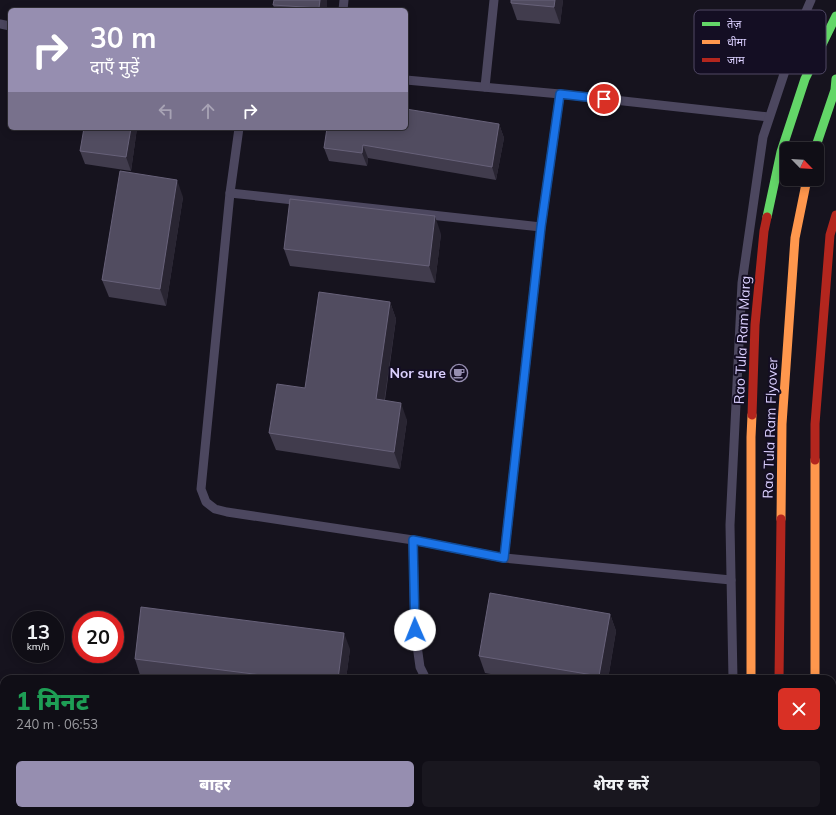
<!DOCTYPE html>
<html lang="hi">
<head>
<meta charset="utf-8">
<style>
	:root { --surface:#100e16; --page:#19171f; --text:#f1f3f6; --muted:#9c9ca1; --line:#302e35; --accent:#968eb0 }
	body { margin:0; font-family:Mulish,"Noto Sans Devanagari",sans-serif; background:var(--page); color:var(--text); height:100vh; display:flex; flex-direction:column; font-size:15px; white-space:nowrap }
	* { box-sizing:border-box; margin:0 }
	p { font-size:13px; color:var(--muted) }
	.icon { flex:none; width:22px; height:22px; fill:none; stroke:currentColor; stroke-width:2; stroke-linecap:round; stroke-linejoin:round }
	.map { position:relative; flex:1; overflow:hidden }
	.side { position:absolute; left:0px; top:675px; width:836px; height:140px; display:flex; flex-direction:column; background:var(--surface); border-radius:12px 12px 0 0; box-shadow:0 2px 10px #0003,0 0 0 1px var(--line) }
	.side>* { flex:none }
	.hud { position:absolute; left:8px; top:8px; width:400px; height:122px; border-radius:6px; box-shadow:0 2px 10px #0003,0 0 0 1px var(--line); background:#968eb0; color:#fff; overflow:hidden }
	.needle { width:26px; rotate:115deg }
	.fabs { position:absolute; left:780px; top:142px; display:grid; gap:8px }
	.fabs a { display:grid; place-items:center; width:44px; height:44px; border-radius:6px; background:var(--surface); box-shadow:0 2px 10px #0003,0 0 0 1px var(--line); font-size:20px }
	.speed { position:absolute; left:12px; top:611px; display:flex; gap:8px; font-size:20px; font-weight:700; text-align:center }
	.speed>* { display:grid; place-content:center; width:52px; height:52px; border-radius:50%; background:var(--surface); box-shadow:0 2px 10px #0003,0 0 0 1px var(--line); line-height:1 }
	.speed small { font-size:10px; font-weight:400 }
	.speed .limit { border:6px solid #d22; background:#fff; color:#111 }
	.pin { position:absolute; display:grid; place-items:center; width:34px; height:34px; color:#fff; margin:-17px; border:2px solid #fff; border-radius:50%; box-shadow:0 1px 4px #0007 }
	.me { position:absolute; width:44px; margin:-22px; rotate:359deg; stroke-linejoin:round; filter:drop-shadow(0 0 3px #0008) }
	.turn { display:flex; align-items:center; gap:14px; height:84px; padding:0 16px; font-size:18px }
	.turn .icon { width:52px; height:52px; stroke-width:2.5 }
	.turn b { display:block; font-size:28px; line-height:34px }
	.lanes { display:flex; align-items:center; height:38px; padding:0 16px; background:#0003; justify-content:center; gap:20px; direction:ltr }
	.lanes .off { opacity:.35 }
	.round { display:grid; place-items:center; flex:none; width:42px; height:42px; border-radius:6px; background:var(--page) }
	.headline { display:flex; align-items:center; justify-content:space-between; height:68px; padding:0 16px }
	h1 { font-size:24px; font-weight:800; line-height:30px; color:#1e9e55 }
	.cta { display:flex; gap:8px; margin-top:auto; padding:8px 16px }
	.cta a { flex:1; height:46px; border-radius:6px; background:var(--accent); color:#fff; font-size:16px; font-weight:800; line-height:46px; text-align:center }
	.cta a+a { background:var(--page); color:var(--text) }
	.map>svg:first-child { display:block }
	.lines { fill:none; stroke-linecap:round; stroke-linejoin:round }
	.lane { stroke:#4c475f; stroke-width:9 }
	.fast { stroke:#63d668; stroke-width:9 }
	.slow { stroke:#ff974d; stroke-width:9 }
	.jam { stroke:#b3261e; stroke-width:9 }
	.wall { fill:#413c4d }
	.shaded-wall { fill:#292532 }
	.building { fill:#514c60; stroke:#676179 }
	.route-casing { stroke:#114b97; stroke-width:10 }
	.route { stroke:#1a73e8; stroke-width:7 }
	.labels { text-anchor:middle; stroke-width:4; stroke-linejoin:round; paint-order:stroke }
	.street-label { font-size:14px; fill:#dbd0ff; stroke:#140e23 }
	.poi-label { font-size:14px; font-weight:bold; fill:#dbd0ff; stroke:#140e23; text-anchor:end }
	.key { fill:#140e23; stroke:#504865; stroke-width:1 }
	.key-label { font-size:11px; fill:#dbd0ff }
</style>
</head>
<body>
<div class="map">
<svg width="836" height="815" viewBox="0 0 836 815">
	<rect width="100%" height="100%" fill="#16131e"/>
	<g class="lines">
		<g class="lane">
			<path d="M343,10l1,-10"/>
			<path d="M0,24l10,2"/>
			<path d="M406,80l154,14 209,23"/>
			<path d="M485,87l9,-87"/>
			<path d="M239,128l-9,65 -29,296 5,13 9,7 12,3 186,28 91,18 227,22"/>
			<path d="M230,193l311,34"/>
			<path d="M413,540l2,91 5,36 6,12"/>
			<path d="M504,558l37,-331 19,-133"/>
			<path d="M733,679l-3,-154 12,-242 21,-146 38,-114 10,-23"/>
			<path d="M529,811l1,4"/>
			<path d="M734,811v4"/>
		</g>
		<g class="fast">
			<path d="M815,149l20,-59 1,-11"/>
			<path d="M767,217l14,-65 24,-73 31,-63"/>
			<path d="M814,811v4"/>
		</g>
		<g class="slow">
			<path d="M815,460v219"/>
			<path d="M781,519l1,-95 13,-186 12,-59"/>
			<path d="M751,679v-242l1,-22"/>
		</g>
		<g class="jam">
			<path d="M752,415l3,-90 9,-94 3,-14"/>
			<path d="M815,460v-36l15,-189 6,-20"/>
			<path d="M779,679l2,-160"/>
			<path d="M751,811v4"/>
			<path d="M778,811v4"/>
		</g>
	</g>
	<g class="wall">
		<path d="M327,0v10h-52l-2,-5z"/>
		<path d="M511,0h52l-3,24 -43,-4 -6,-17z"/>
		<path d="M499,124l5,14 -8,42 -128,-22 -1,8 -38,-5 -5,-13z"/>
		<path d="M137,128l-6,43 -46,-7 -5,-13z"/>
		<path d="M183,197l-17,109 -57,-9 -7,-17z"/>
		<path d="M441,234l-6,49 -145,-17 -6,-17z"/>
		<path d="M390,302l6,17 -11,81 22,20 -7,49 -124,-19 -7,-17z"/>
		<path d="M610,614l6,17 -8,48h-89l-34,-6 -6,-17z"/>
		<path d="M350,649l-4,30h-172l-34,-4 -5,-16z"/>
	</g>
	<g class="shaded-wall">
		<path d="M320,0h7v10h-7l-1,-2z"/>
		<path d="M555,0h8l-3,24 -6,-17z"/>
		<path d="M499,124l5,14 -8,42 -4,-13z"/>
		<path d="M131,128h6l-6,43 -5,-14z"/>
		<path d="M363,145l5,13 -1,8 -5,-13z"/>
		<path d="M177,180l6,17 -17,109 -6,-17z"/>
		<path d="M435,216l6,18 -6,49 -6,-17z"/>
		<path d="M390,302l6,17 -14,97 -6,-17z"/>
		<path d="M401,403l6,17 -7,49 -6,-17z"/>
		<path d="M610,614l6,17 -8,48h-8l-1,-3z"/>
		<path d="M344,633l6,16 -4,30h-8z"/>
	</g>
	<g class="building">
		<path d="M274,0h46l-1,8 -46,-3z"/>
		<path d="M511,0h44l-1,7 -43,-4z"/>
		<path d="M406,109l93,15 -7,43 -129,-22 -1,8 -38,-5 3,-20h79z"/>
		<path d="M84,128h47l-5,29 -46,-6z"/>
		<path d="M120,171l57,9 -17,109 -58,-9z"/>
		<path d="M290,199l145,17 -6,50 -145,-17z"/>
		<path d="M319,292l71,10 -14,97 25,4 -7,49 -125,-19 8,-49 28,4z"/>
		<path d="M490,593l120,21 -11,62 -120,-20z"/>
		<path d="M141,607l203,26 -6,46h-62l1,-2 -142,-18z"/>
	</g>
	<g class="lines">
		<defs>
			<path id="route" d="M415,630l-2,-90 91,18 37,-331 19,-133 44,5"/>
		</defs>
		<use href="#route" class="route-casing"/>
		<use href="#route" class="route"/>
	</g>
	<defs>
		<symbol id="cafe-ring" viewBox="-11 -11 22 22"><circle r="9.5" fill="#140e23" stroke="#968eb0" stroke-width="1.5"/><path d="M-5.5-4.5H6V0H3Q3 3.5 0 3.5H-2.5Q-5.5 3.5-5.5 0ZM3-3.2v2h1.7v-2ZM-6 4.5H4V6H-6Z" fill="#968eb0"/></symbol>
	</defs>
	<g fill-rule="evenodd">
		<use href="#cafe-ring" x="449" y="363" width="20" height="20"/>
	</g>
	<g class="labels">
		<g class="street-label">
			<text transform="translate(742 340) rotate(-87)" y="5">Rao Tula Ram Marg</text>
			<text transform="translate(770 428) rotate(-88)" y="5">Rao Tula Ram Flyover</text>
		</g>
		<g class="poi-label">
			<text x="446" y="378">Nor sure</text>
		</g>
	</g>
	<rect x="694" y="10" width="132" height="64" rx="6" class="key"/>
	<rect x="702" y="22" width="18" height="4" fill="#63d668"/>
	<rect x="702" y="40" width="18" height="4" fill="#ff974d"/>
	<rect x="702" y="58" width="18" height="4" fill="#b3261e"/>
	<g class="key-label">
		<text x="727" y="28">तेज़</text>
		<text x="727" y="46">धीमा</text>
		<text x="727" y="64">जाम</text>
	</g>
</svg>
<div class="fabs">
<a><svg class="needle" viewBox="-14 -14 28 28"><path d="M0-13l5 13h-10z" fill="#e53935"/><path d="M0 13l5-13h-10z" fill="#9c9ca1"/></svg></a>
</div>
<div class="speed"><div>13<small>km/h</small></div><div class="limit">20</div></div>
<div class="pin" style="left:604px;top:99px;background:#d93025"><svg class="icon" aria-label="arrive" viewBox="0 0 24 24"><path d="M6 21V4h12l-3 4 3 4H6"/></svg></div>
<svg class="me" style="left:415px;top:630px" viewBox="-20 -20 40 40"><circle r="19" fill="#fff"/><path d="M0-13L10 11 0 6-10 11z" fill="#1a73e8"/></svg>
<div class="hud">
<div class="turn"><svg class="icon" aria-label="right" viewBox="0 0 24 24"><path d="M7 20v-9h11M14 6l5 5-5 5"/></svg><div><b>30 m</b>दाएँ मुड़ें</div></div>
<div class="lanes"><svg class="icon off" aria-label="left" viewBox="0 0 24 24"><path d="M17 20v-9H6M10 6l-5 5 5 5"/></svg><svg class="icon off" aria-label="ahead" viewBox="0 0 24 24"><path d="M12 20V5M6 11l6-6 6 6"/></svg><svg class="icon" aria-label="right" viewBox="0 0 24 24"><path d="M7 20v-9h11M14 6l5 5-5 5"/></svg></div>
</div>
<section class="side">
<div class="headline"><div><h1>1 मिनट</h1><p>240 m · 06:53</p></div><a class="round" style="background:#d93025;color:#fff"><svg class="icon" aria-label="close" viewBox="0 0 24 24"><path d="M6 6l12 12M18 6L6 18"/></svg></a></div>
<div class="cta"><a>बाहर</a><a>शेयर करें</a></div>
</section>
</div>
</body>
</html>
